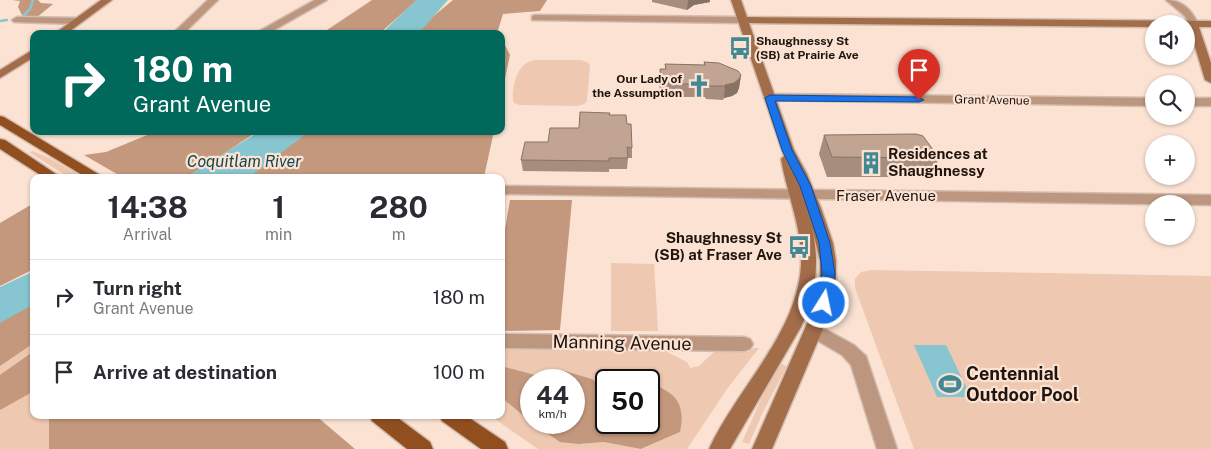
<!DOCTYPE html>
<html lang="en">
<head>
<meta charset="utf-8">
<style>
	:root { --surface:#fff; --page:#f2f2f3; --text:#2b2b33; --muted:#7c7c81; --line:#e1e1e2 }
	body { margin:0; font-family:"Public Sans",sans-serif; background:var(--page); color:var(--text); height:100vh; display:flex; flex-direction:column; font-size:19px; white-space:nowrap }
	* { box-sizing:border-box; margin:0 }
	p { font-size:16px; color:var(--muted) }
	.icon { flex:none; width:28px; height:28px; fill:none; stroke:currentColor; stroke-width:2; stroke-linecap:round; stroke-linejoin:round }
	.map { position:relative; flex:1; overflow:hidden }
	.sheet { position:absolute; left:30px; top:174px; width:475px; height:245px; display:flex; flex-direction:column; background:var(--surface); border-radius:10px; box-shadow:0 1px 4px #0004 }
	.sheet>* { flex:none }
	.hud { position:absolute; left:30px; top:30px; width:475px; height:105px; border-radius:10px; box-shadow:0 1px 4px #0004; background:#00695c; color:#fff; overflow:hidden }
	.fabs { position:absolute; left:1145px; top:15px; display:grid; gap:10px }
	.fabs a { display:grid; place-items:center; width:50px; height:50px; border-radius:50%; background:var(--surface); box-shadow:0 1px 4px #0004; font-size:25px }
	.speed { position:absolute; left:520px; top:369px; display:flex; gap:10px; font-size:25px; font-weight:700; text-align:center }
	.speed>* { display:grid; place-content:center; width:65px; height:65px; border-radius:50%; background:var(--surface); box-shadow:0 1px 4px #0004; line-height:1 }
	.speed small { font-size:12px; font-weight:400 }
	.speed .limit { border:2px solid #111; border-radius:8px; background:#fff; color:#111 }
	.pin { position:absolute; display:grid; place-items:center; width:42px; height:42px; color:#fff; margin:-51px -21px; border-radius:50% 50% 50% 0; rotate:-45deg; box-shadow:0 0 5px #0007 }
	.pin .icon { rotate:45deg }
	.me { position:absolute; width:55px; margin:-28px; rotate:10deg; stroke-linejoin:round; filter:drop-shadow(0 0 4px #0008) }
	.turn { display:flex; align-items:center; gap:18px; height:105px; padding:0 20px; font-size:22px }
	.turn .icon { width:65px; height:65px; stroke-width:2.5 }
	.turn b { display:block; font-size:35px; line-height:42px }
	.eta { display:flex; justify-content:space-evenly; align-items:center; height:85px; text-align:center }
	.eta b { font-size:30px; font-weight:700; line-height:35px }
	ul { padding:0; list-style:none }
	li { display:flex; align-items:center; gap:15px; height:75px; padding:0 20px; border-top:1px solid var(--line) }
	li div { flex:1 }
	li b { display:block; font-size:19px }
	li em { font-style:normal }
	.map>svg:first-child { display:block }
	.green { fill:#eec8b0 }
	.forest { fill:#c4987d }
	.water { fill:#87c5d0 }
	.lines { fill:none; stroke-linecap:round; stroke-linejoin:round }
	.stream { stroke:#87c5d0; stroke-width:2.5 }
	.street-casing { stroke:#d3bdb0; stroke-width:3 }
	.secondary-casing { stroke:#d3bdb0; stroke-width:3 }
	.primary-casing { stroke:#d3bdb0; stroke-width:3 }
	.street { fill:#bc967e; fill-rule:evenodd }
	.secondary { fill:#a46d4a; fill-rule:evenodd }
	.primary { fill:#914f20; fill-rule:evenodd }
	.wall { fill:#a68d7e }
	.shaded-wall { fill:#877366 }
	.building { fill:#c1a492; stroke:#877366 }
	.route { fill:#1a73e8; stroke:#114b97 }
	.labels { text-anchor:middle; stroke-width:4.5; stroke-linejoin:round; paint-order:stroke }
	.far-poi-label { font-size:12px; font-weight:bold; fill:#1f150e; stroke:#fbe2d3; text-anchor:start }
	.far-street-label { font-size:12px; fill:#1f150e; stroke:#fbe2d3 }
	.poi-label { font-size:15px; font-weight:bold; fill:#1f150e; stroke:#fbe2d3; text-anchor:start }
	.street-label { font-size:15px; fill:#1f150e; stroke:#fbe2d3 }
	.water-label { font-size:16px; font-style:italic; fill:#124a52; stroke:#fbe2d3 }
	.near-street-label { font-size:18px; fill:#1f150e; stroke:#fbe2d3 }
	.near-poi-label { font-size:18px; font-weight:bold; fill:#1f150e; stroke:#fbe2d3; text-anchor:start }
</style>
</head>
<body>
<div class="map">
<svg width="1211" height="449" viewBox="0 0 1211 449">
	<rect width="100%" height="100%" fill="#fbe2d3"/>
	<g class="green">
		<path d="M535,60h45l7,2 3,3 -3,36 -3,3 -7,2 -57,-1 -6,-2c-4,-9 2,-32 10,-38 3,-3 7,-4 11,-5z"/>
		<path d="M33,151l16,7 34,19h-15l-39,-25z"/>
		<path d="M611,263l43,1 4,67h-47z"/>
		<path d="M871,270l340,6v173h-297l-59,-161v-9l6,-7z"/>
		<path d="M34,306v109h271l42,34h-347v-123z"/>
		<path d="M501,346l142,2 20,2 24,12 3,6 9,-2 16,-15 33,1 6,-4h5l-32,41 -40,60h-45l38,-17 -20,-45 -11,-4v-3h-43v9l-14,-10 -27,-8 -22,6 -42,-11z"/>
		<path d="M781,364l6,2 -24,46 -14,32 -7,-2 20,-45z"/>
		<path d="M501,397l22,16 11,12 45,19 25,-2 37,7h-103l-49,-34h12z"/>
	</g>
	<g class="forest">
		<path d="M12,0h26l3,3 12,1 -17,14 -13,-1 -5,-10 2,-6z"/>
		<path d="M372,0h45l-38,34h-58z"/>
		<path d="M453,0h94l-7,11 -37,3 -5,16 2,4h-88z"/>
		<path d="M501,37l9,18 -9,42z"/>
		<path d="M157,131h101l-69,46h-67l-38,-22 22,-3z"/>
		<path d="M302,131h192l-10,46 -243,1z"/>
		<path d="M510,200h62l-12,130 -59,1v-79z"/>
		<path d="M34,203v66l-34,17v-63z"/>
		<path d="M34,296v47l-34,23v-50z"/>
		<path d="M34,351v40l-34,19v-35z"/>
		<path d="M501,366l42,11 22,-6 27,8 14,10v33h43v-39c27,9 37,21 31,49l-39,17 -37,-7 -25,2 -19,-2 -28,-19 42,-1v-42h-43v42l-30,-25z"/>
		<path d="M49,415h266l40,34h-306z"/>
	</g>
	<g class="water">
		<path d="M416,0h32l-30,34h-37z"/>
		<path d="M260,131h50l-61,46h-63z"/>
		<path d="M34,271v33l-34,19v-36z"/>
		<path d="M914,345h32l25,52h-34z"/>
	</g>
	<g class="lines">
		<g class="stream">
			<path d="M23,16l7,-7 3,-9"/>
			<path d="M0,21l7,-1"/>
		</g>
		<defs>
			<g id="street">
				<path d="M208,0h10l-35,34h-11z"/>
				<path d="M315,0h12l-60,34h-13z"/>
				<path d="M1166,0c16,0 26,10 32,24l-2,2h-6l-5,-10z"/>
				<path d="M535,15l207,2 5,3 -5,3 -210,-3v-4z"/>
				<path d="M17,17l60,1 5,3 -5,3 -63,-2 -2,-2z"/>
				<path d="M770,94l384,4v8l-388,-6 -2,-2z"/>
				<rect x="1186" y="98" width="25" height="8"/>
				<path d="M501,186l710,9v10l-710,-11z"/>
				<path d="M814,323l40,22 12,11 31,93h-20l-26,-84 -9,-10 -34,-20 -3,-5 3,-5z"/>
				<path d="M501,334l243,3 6,2 3,5 -3,5 -6,2 -243,-3z"/>
			</g>
			<g id="secondary">
				<path d="M101,0h11l-46,34h-12z"/>
				<path d="M731,0h10l6,17 464,4v6h-12l12,36v20l-6,-3 -16,-53h-3v-3h-32v3l-405,-4 45,127 13,24 14,34 12,35 3,18v20l-5,29 -59,139h-20l61,-139 7,-29v-20l-8,-34c8,36 4,67 -11,100l-71,122h-21c29,-64 96,-122 92,-197 -2,-32 -15,-62 -20,-93l3,-3z"/>
				<path d="M34,49v8l-34,21v-8z"/>
			</g>
			<g id="primary">
				<path d="M0,116l4,1 101,61h-18l-87,-53z"/>
				<path d="M0,139l5,1 57,38h-17l-45,-29z"/>
				<path d="M369,415h25l36,27 3,7h-26l-35,-28z"/>
				<path d="M439,415h26l40,27 3,7h-27l-39,-28z"/>
			</g>
		</defs>
		<use href="#street" class="street-casing"/>
		<use href="#secondary" class="secondary-casing"/>
		<use href="#primary" class="primary-casing"/>
		<use href="#street" class="street"/>
		<use href="#secondary" class="secondary"/>
		<use href="#primary" class="primary"/>
	</g>
	<g class="wall">
		<path d="M652,0h58v2l-16,3 -7,5 -35,-8z"/>
		<path d="M704,62l37,13 -2,13 -2,5 -5,3 -8,2 -1,2 -17,-1 -1,-2h-38l-1,-5h-6l-1,-10 1,-13h5v-5l39,1z"/>
		<path d="M609,115l18,9 5,24v10h-4l-1,11h-18v3l-86,-1 -2,-11 27,-18z"/>
		<path d="M824,135l115,23 -7,19h-105l-8,-23z"/>
	</g>
	<g class="shaded-wall">
		<path d="M688,0h22v2l-16,3 -7,5z"/>
		<path d="M741,75l-2,13 -2,5 -5,3 -8,2 1,-13z"/>
	</g>
	<g class="building">
		<path d="M704,62l15,1 19,8 3,4 -2,4 -5,4 -9,2v1h-18v-2h-39l-1,-5h-6l-1,-10h6l-1,-5 40,1z"/>
		<path d="M580,112l30,1 -1,2h17l1,9h4l1,24 -5,-1 1,11h-19v3l-88,-1 4,-18h23l2,-14h29z"/>
		<path d="M916,134l7,2 16,22 -107,-1 -8,-22z"/>
	</g>
	<path class="route" d="M770,95l149,2 5,3 -5,2 -144,-1 17,49 19,36 19,57 5,30 -5,30 -1,4h-10l-1,-4 4,-30 -3,-30 -19,-57 -18,-36 -17,-52z"/>
	<defs>
		<symbol id="bus-bare" viewBox="-9 -9 18 18"><path d="M-5-6H5V4H4V6H2V4H-2V6H-4V4H-5ZM-3.5-4V0h7V-4ZM-3.5 1.2v1.5H-2V1.2ZM2 1.2v1.5H3.5V1.2Z" fill="#428893" stroke="#fbe2d3" stroke-width="2.5" paint-order="stroke"/></symbol>
		<symbol id="church-bare" viewBox="-9 -9 18 18"><path d="M-1.2-6h2.4v3.5h3.3v2.4h-3.3V6h-2.4V-.1h-3.3v-2.4h3.3Z" fill="#428893" stroke="#fbe2d3" stroke-width="2.5" paint-order="stroke"/></symbol>
		<symbol id="building-bare" viewBox="-9 -9 18 18"><path d="M-4-6H4V6H1V3H-1V6H-4ZM-2.5-4.3h1.7v1.8h-1.7ZM.8-4.3h1.7v1.8H.8ZM-2.5-1h1.7V.8h-1.7ZM.8-1h1.7V.8H.8Z" fill="#428893" stroke="#fbe2d3" stroke-width="2.5" paint-order="stroke"/></symbol>
		<symbol id="stadium-bare" viewBox="-9 -9 18 18"><path d="M0-5a6.5 5 0 1 0 0 10a6.5 5 0 1 0 0-10ZM-3.5-1.8h7v3.6h-7Z" fill="#428893" stroke="#fbe2d3" stroke-width="2.5" paint-order="stroke"/></symbol>
	</defs>
	<g fill-rule="evenodd">
		<use href="#bus-bare" x="724" y="32" width="32" height="32"/>
		<use href="#church-bare" x="683" y="70" width="32" height="32"/>
		<use href="#building-bare" x="855" y="147" width="32" height="32"/>
		<use href="#bus-bare" x="783" y="231" width="32" height="32"/>
		<use href="#stadium-bare" x="934" y="368" width="32" height="32"/>
	</g>
	<g class="labels">
		<g class="far-poi-label">
			<text x="756" y="45">Shaughnessy St<tspan x="756" dy="14">(SB) at Prairie Ave</tspan></text>
			<text x="682" y="83" text-anchor="end">Our Lady of<tspan x="682" dy="14">the Assumption</tspan></text>
		</g>
		<g class="far-street-label">
			<text transform="translate(992 100) rotate(1)" y="4">Grant Avenue</text>
		</g>
		<g class="poi-label">
			<text x="888" y="159">Residences at<tspan x="888" dy="17">Shaughnessy</tspan></text>
			<text x="782" y="243" text-anchor="end">Shaughnessy St<tspan x="782" dy="17">(SB) at Fraser Ave</tspan></text>
		</g>
		<g class="street-label">
			<text x="886" y="201">Fraser Avenue</text>
		</g>
		<g class="water-label">
			<text x="244" y="167">Coquitlam River</text>
		</g>
		<g class="near-street-label">
			<text transform="translate(622 343) rotate(1)" y="6">Manning Avenue</text>
		</g>
		<g class="near-poi-label">
			<text x="966" y="380">Centennial<tspan x="966" dy="21">Outdoor Pool</tspan></text>
		</g>
	</g>
</svg>
<div class="fabs">
<a><svg class="icon" aria-label="sound" viewBox="0 0 24 24"><path d="M4 9h4l5-4v14l-5-4H4zM17 9q2 3 0 6"/></svg></a>
<a><svg class="icon" aria-label="search" viewBox="0 0 24 24"><circle cx="10" cy="10" r="6"/><path d="M15 15l6 6"/></svg></a>
<a>+</a>
<a>−</a>
</div>
<div class="speed"><div>44<small>km/h</small></div><div class="limit">50</div></div>
<div class="pin" style="left:919px;top:100px;background:#d93025"><svg class="icon" aria-label="arrive" viewBox="0 0 24 24"><path d="M6 21V4h12l-3 4 3 4H6"/></svg></div>
<svg class="me" style="left:824px;top:303px" viewBox="-20 -20 40 40"><circle r="17" fill="#1a73e8" stroke="#fff" stroke-width="3"/><path d="M0-11L8 9 0 5-8 9z" fill="#fff"/></svg>
<div class="hud">
<div class="turn"><svg class="icon" aria-label="right" viewBox="0 0 24 24"><path d="M7 20v-9h11M14 6l5 5-5 5"/></svg><div><b>180 m</b>Grant Avenue</div></div>
</div>
<section class="sheet">
<div class="eta">
<div><b>14:38</b><p>Arrival</p></div>
<div><b>1</b><p>min</p></div>
<div><b>280</b><p>m</p></div>
</div>
<ul>
<li><svg class="icon" aria-label="right" viewBox="0 0 24 24"><path d="M7 20v-9h11M14 6l5 5-5 5"/></svg><div><b>Turn right</b><p>Grant Avenue</p></div><em>180 m</em></li>
<li><svg class="icon" aria-label="arrive" viewBox="0 0 24 24"><path d="M6 21V4h12l-3 4 3 4H6"/></svg><div><b>Arrive at destination</b></div><em>100 m</em></li>
</ul>
</section>
</div>
</body>
</html>
